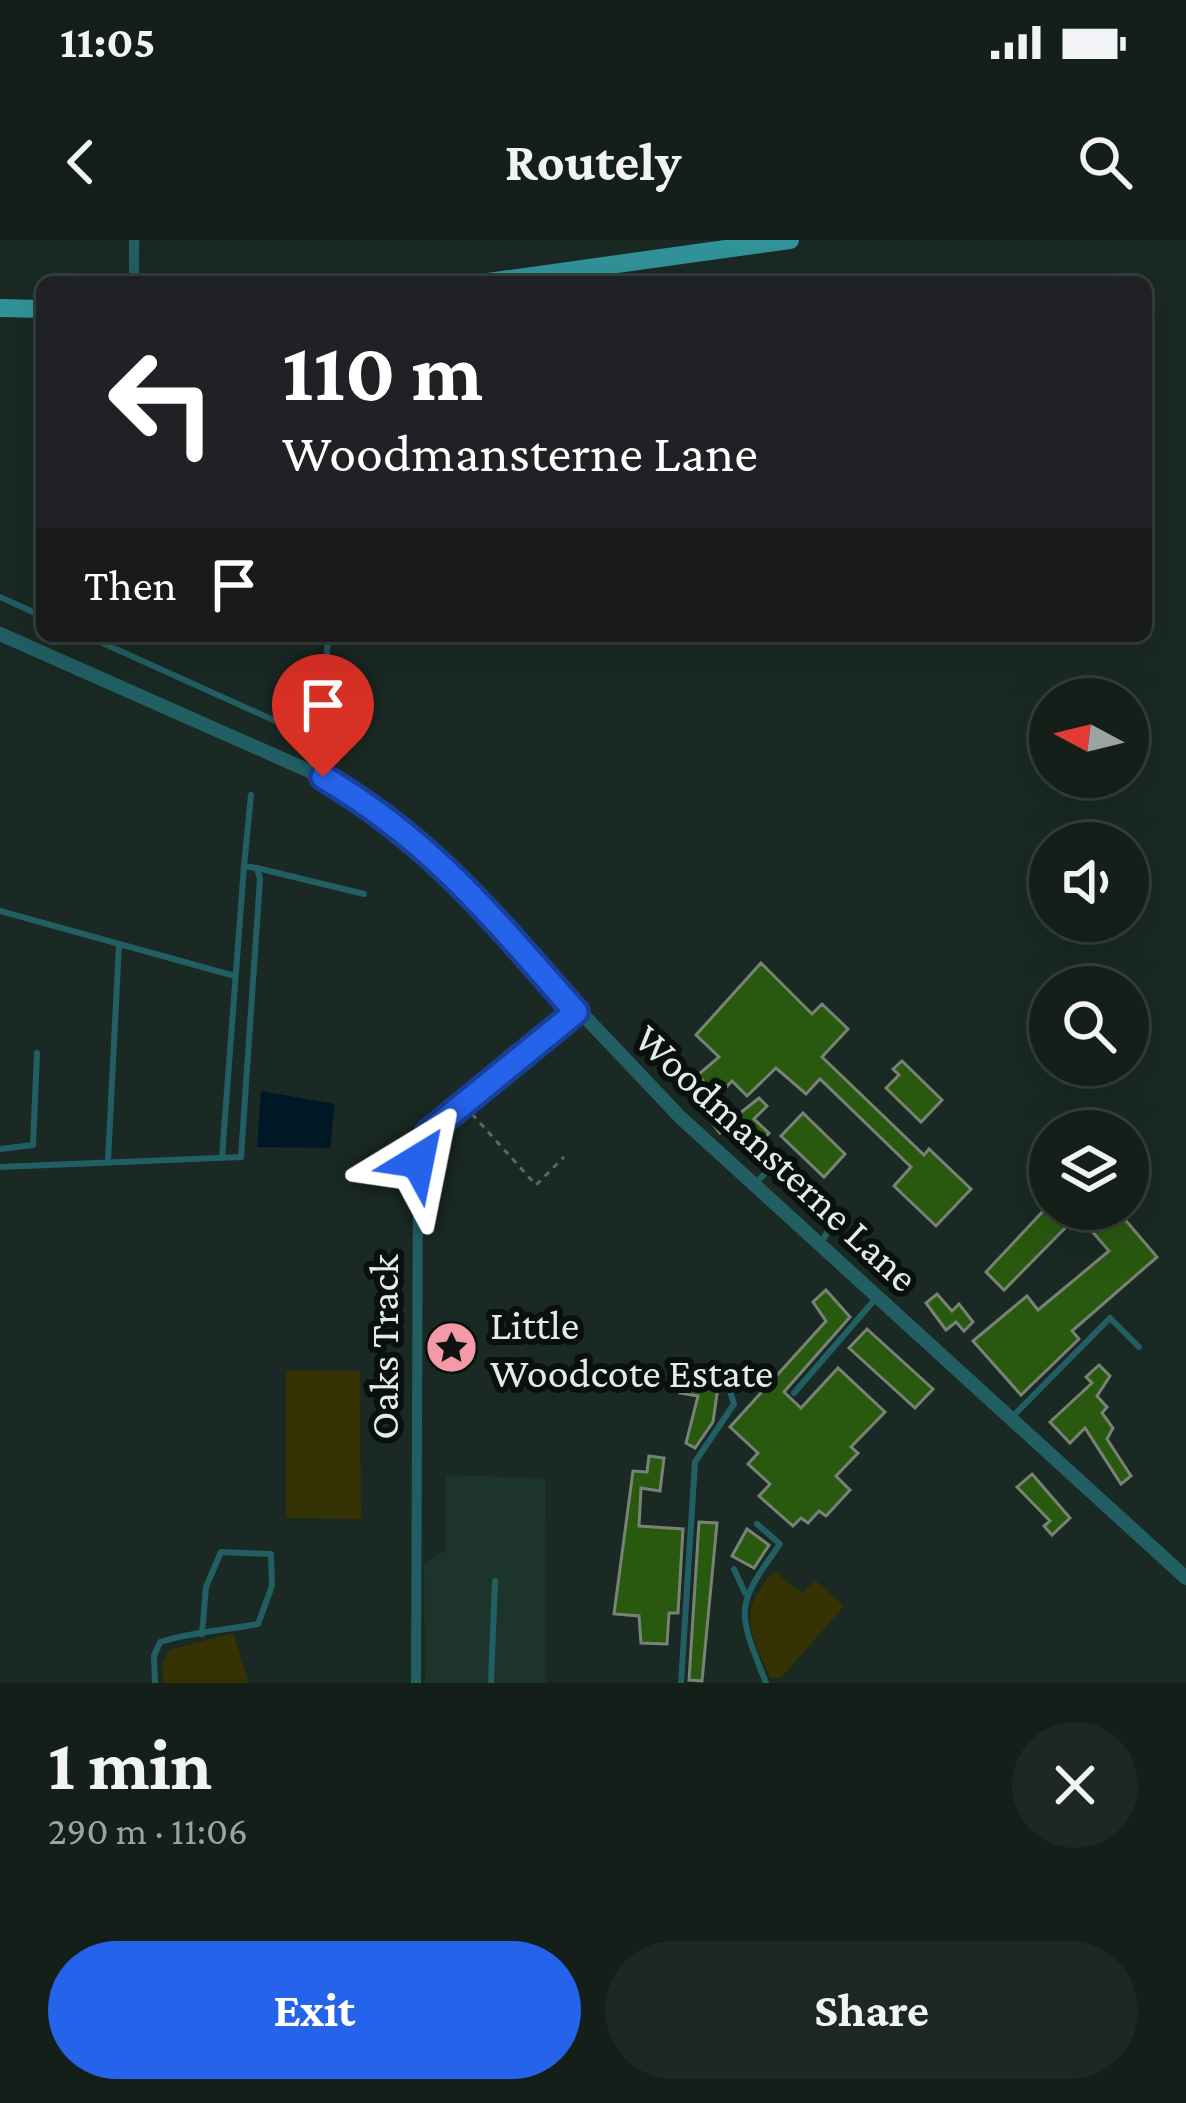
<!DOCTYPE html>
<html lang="en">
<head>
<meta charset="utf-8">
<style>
	:root { --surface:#141f1a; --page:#1d2723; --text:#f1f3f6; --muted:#9da2a2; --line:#333d39; --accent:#2563eb }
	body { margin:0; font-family:"Crimson Pro",serif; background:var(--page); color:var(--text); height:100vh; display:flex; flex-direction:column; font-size:45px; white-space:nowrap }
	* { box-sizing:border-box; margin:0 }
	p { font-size:39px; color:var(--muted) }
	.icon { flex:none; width:66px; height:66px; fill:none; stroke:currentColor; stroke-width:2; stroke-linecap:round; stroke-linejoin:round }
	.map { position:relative; height:1443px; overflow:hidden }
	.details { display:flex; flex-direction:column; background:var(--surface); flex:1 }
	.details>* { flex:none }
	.banner { position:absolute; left:36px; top:36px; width:1116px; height:366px; border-radius:18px; box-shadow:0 12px 48px #0002,0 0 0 3px var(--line); background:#202124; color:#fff; overflow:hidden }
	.needle { width:78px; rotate:277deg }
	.buttons { position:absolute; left:1029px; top:438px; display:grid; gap:24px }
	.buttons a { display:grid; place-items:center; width:120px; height:120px; border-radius:50%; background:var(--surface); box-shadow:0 12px 48px #0002,0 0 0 3px var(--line); font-size:60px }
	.pin { position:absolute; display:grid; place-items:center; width:102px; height:102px; color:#fff; margin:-123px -51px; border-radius:50% 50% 50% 0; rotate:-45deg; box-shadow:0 0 12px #0007 }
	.pin .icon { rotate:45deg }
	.me { position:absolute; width:132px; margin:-66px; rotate:35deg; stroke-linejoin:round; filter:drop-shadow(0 0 9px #0008) }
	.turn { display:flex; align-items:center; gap:42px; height:252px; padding:0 48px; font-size:54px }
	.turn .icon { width:156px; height:156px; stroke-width:2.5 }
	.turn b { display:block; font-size:84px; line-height:102px }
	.then { display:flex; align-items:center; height:114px; padding:0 48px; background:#0003; gap:24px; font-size:45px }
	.round { display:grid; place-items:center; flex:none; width:126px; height:126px; border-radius:63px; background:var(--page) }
	.head { display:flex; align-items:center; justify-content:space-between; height:204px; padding:0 48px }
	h1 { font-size:72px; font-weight:700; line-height:90px }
	.cta { display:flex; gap:24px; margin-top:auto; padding:24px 48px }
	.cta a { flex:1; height:138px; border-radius:72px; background:var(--accent); color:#fff; font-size:48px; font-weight:700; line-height:138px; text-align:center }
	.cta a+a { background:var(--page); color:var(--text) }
	.status { display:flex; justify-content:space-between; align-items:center; height:84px; padding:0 60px; background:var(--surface); direction:ltr }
	.status svg { height:33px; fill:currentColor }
	header { display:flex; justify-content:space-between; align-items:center; height:156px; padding:0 48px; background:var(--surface); font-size:54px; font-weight:700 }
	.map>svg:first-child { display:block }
	.built { fill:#1d342c }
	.green { fill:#353203 }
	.water { fill:#001826 }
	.building { fill:#29580f; stroke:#788275; stroke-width:3 }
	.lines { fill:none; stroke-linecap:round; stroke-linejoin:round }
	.path { stroke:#5b6863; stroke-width:3; stroke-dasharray:6 6; stroke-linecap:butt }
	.service { stroke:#215f63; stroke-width:6 }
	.minor { stroke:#215f63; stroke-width:10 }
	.tertiary { stroke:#215f63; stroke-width:14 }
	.primary { stroke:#319399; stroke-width:18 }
	.route-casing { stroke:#184099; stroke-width:30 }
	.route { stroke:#2563eb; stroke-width:21 }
	.labels { text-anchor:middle; stroke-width:12; stroke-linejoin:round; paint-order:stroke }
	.street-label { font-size:42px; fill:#e2ece8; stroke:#0a100e }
	.poi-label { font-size:42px; fill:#e2ece8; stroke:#0a100e; text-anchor:start }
</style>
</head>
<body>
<div class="status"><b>11:05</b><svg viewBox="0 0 49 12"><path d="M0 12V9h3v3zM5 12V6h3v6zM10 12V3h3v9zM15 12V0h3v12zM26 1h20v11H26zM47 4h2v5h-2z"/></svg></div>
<header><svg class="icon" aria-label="back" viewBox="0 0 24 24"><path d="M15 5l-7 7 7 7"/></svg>Routely<svg class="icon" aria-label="search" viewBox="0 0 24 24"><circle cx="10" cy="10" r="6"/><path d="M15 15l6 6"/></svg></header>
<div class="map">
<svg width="1186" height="1443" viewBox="0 0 1186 1443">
	<rect width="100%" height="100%" fill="#1a2923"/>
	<path class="built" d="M446,1235l99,3 1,205h-121l-1,-118 22,-16z"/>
	<g class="green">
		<path d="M286,1130l74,1 1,148 -75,-1z"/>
		<path d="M774,1331l29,22 12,-13 29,26 -63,72h-11c-20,-48 -34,-65 4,-107z"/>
		<path d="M233,1393l16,50h-85l-2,-19 7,-14z"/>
	</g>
	<path class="water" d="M261,851l74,13 -5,44 -73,-1z"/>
	<g class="building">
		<path d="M761,723l51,51 10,-10 26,25 -26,28 102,98 5,-6 42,40 -35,37 -42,-40 17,-19 -91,-88 -14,15 -30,-26 -29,28 -15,-15 -15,16 17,21 25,-20 8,8 -13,13 15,14 -12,13 -19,-23 -18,10 -21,-27 15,-12 -16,-19 21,-18 -23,-22z"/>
		<path d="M902,821l40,39 -21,22 -35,-34 13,-13 -6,-6z"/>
		<path d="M803,873l42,41 -21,23 -43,-41z"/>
		<path d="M1045,969h71l41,48 -85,74 7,8 -58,56 -48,-54 54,-45 11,14 71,-59 -31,-36 -74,75 -18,-18z"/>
		<path d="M826,1050l24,27 -66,75 17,16 37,-40 47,44 -34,35 7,6 -22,23 14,14 -24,26 -7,-5 -11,12 -7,-5 -8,8 -34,-30 11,-12 -22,-20 10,-11 -28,-26 96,-106 -13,-19z"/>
		<path d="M937,1054l15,17 7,-7 14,18 -9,9 -8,-9 -10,8 -20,-27z"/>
		<path d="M867,1089l66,60 -18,19 -66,-60z"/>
		<path d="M1099,1125l11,11 -13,20 10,11 -5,6 11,15 -6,11 24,37 -10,8 -36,-56 -15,15 -20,-21 42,-39 -6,-6z"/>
		<path d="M683,1134l36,6 -6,42 -18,26 -9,-5 12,-47 -18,-3z"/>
		<path d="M649,1216l15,2 -4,33 -19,-3 -2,38 44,3 -5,84h-9l-2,31 -26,-1 -2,-27 -25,-2 19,-143 14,1z"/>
		<path d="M1032,1234l38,44 -18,17 -8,-9 6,-5 -33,-34z"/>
		<path d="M699,1282l18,1 -15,158 -13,-1z"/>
		<path d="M747,1289l22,16 -15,23 -22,-12z"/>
	</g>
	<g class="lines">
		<path class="path" d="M472,874l64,71 28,-28"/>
		<g class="service">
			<path d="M0,357l42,19"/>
			<path d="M87,396l235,106 6,-106"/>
			<path d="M244,626l7,-71"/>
			<path d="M257,628l107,26"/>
			<path d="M0,671l235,65"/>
			<path d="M0,909l33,-4 4,-92"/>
			<path d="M108,921l11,-217"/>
			<path d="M0,927l241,-10 19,-278 -3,-11 -13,-2 -22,291"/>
			<path d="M754,945l17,-18 13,1 51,49 -13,25"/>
			<path d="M794,1153l83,-96"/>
			<path d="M1013,1176l97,-98 29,29"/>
			<path d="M757,1284l23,20c-46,64 -43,65 -14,139"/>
			<path d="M734,1329l11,24"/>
			<path d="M155,1443l-1,-27 6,-14c31,-10 66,-12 98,-18l14,-38 -1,-32 -50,-2 -15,35 -4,47"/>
			<path d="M491,1443l4,-102"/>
			<path d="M681,1443l14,-221 39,-58 -4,-13"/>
		</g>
		<g class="minor">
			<path d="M134,0v42"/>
			<path d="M416,1443l2,-522 10,-28 148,-121"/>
		</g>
		<path class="tertiary" d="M0,394l323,143 89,57 268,283 506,461"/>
		<g class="primary">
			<path d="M488,42l302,-42"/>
			<path d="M0,68l42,1"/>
		</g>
	</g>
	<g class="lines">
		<defs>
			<path id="route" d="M323,537c110,65 170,141 253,235l-148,121 -10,28"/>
		</defs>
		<use href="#route" class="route-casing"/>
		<use href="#route" class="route"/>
	</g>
	<defs>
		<symbol id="sight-disc" viewBox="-11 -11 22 22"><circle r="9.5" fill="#f49aa6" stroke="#0a100e"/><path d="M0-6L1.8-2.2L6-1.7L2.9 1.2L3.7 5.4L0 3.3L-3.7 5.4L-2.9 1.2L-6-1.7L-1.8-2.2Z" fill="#111"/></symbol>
	</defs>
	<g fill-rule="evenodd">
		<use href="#sight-disc" x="422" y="1078" width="59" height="59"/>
	</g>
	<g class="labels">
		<g class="street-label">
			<text transform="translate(777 917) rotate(43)" y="15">Woodmansterne Lane</text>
			<text transform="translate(383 1107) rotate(-90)" y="15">Oaks Track</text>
		</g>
		<g class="poi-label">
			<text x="490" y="1099">Little<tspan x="490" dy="48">Woodcote Estate</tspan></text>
		</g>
	</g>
</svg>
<div class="buttons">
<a><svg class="needle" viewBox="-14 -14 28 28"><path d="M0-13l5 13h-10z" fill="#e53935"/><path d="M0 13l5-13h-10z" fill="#9da2a2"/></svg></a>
<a><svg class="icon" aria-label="sound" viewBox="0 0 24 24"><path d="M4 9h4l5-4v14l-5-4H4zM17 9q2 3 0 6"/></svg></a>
<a><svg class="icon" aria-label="search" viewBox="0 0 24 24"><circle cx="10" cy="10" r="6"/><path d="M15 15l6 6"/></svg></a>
<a><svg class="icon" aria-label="layers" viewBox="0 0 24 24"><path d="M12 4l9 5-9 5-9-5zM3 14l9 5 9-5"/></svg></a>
</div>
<div class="pin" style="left:323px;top:537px;background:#d93025"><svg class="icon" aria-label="arrive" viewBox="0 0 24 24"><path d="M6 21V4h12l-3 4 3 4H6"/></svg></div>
<svg class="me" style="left:418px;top:921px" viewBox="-20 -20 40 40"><path d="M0-17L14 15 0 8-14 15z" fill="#2563eb" stroke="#fff" stroke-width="4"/></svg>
<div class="banner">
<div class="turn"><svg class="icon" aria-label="left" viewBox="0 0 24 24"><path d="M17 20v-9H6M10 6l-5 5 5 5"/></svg><div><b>110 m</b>Woodmansterne Lane</div></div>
<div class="then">Then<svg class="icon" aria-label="arrive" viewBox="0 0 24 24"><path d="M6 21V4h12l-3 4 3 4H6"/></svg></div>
</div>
</div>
<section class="details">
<div class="head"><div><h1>1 min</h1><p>290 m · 11:06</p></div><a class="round"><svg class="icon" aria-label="close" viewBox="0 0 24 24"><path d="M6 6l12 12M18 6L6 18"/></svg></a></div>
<div class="cta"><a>Exit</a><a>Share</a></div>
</section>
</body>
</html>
